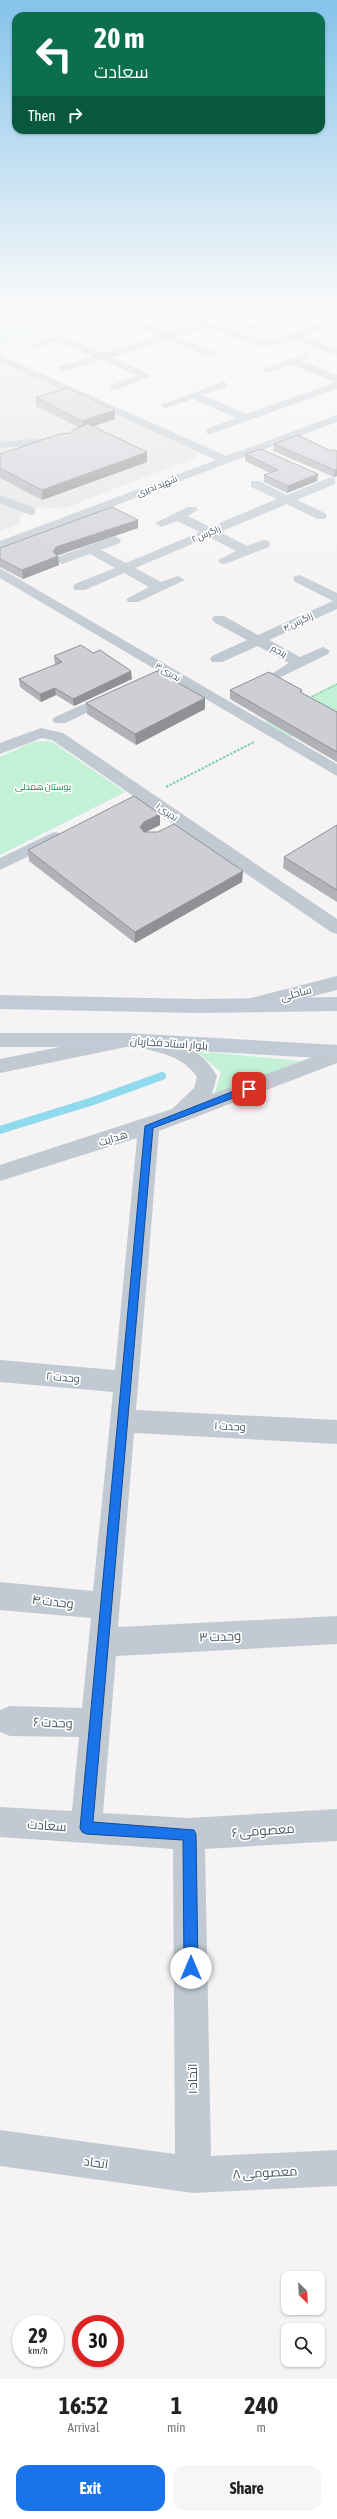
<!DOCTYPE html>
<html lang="en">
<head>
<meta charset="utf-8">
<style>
	:root { --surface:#fff; --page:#f6f6f6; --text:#222; --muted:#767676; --accent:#1a73e8 }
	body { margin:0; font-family:"Asap Condensed",Cairo,sans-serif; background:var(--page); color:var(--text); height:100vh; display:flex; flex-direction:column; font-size:15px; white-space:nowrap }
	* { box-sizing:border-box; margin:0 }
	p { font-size:13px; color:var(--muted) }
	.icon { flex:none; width:22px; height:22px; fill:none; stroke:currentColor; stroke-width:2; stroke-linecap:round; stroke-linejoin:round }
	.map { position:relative; height:2379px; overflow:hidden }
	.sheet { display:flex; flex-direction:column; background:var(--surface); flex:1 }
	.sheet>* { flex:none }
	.guide { position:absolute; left:12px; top:12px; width:313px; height:122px; border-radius:12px; box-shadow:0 1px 3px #0004; background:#0b6e4f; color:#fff; overflow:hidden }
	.needle { width:26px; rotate:156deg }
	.fabs { position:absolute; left:281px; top:2271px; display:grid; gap:8px }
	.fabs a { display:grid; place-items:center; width:44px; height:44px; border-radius:8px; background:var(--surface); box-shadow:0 1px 3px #0004; font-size:20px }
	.speed { position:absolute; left:12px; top:2315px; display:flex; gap:8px; font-size:20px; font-weight:700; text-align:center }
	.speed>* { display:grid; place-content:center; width:52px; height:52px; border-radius:50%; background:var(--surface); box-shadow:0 1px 3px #0004; line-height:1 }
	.speed small { font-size:10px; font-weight:400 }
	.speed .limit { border:6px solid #d22; background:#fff; color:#111 }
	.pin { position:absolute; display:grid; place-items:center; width:34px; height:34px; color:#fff; margin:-17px; border-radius:8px; box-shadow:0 2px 6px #0006 }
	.me { position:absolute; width:44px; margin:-22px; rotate:0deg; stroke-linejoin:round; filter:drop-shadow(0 0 3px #0008) }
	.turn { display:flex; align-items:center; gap:14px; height:84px; padding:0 16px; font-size:18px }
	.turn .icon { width:52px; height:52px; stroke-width:2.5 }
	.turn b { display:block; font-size:28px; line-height:34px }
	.then { display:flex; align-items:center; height:38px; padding:0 16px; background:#0003; gap:8px; font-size:15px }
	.eta { display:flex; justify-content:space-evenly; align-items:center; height:68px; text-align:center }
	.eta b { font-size:24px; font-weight:700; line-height:28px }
	.cta { display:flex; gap:8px; margin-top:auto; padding:8px 16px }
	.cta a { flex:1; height:46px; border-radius:12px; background:var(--accent); color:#fff; font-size:16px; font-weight:700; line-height:46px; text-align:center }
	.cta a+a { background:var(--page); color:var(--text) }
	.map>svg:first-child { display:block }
	.education { fill:#e6e4e5 }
	.green { fill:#c3f1d5 }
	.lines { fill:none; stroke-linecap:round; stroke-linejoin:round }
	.stream { stroke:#90daee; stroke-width:8 }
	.path-far1 { stroke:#7ad0a6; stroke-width:1.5; stroke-dasharray:2 1; stroke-linecap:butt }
	.path { stroke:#7ad0a6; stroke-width:2; stroke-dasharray:2.5 1.5; stroke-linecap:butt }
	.service-far1 { stroke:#c1cad2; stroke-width:6 }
	.service { stroke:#c1cad2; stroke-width:8 }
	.minor { fill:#c1cad2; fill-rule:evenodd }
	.tertiary { fill:#c1cad2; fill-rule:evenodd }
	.secondary { fill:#c1cbd6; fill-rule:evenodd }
	.wall { fill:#b0b2b7 }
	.shaded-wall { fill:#909195 }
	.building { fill:#cdcfd5; stroke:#909195 }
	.route { fill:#1a73e8; stroke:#114b97 }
	.labels { text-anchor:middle; stroke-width:3.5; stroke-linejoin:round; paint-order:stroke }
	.far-street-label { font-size:9px; fill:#4a5661; stroke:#fff }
	.far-park-label { font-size:9px; fill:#17864f; stroke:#fff }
	.street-label { font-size:11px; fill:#4a5661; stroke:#fff }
	.near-street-label { font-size:13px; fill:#4a5661; stroke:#fff }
</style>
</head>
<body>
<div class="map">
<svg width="337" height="2379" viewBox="0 0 337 2379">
	<rect width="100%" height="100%" fill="#f5f3f3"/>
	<path class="education" d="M0,361l197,91v5l-135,52 -21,-2 -10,4 -10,3 -2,10 -19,7z"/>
	<g class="green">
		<path d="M87,305h47l-134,39v-14z"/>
		<path d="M337,684v29l-53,27 -26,-15z"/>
		<path d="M47,741l5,1 73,50 -125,63v-98l33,-15z"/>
		<path d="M196,1051l104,10 -86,35 7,-24z"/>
	</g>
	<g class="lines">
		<path class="stream" d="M0,1130l93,-29 69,-25"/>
		<path class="path-far1" d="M309,698l28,-14"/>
		<path class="path" d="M166,787l88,-45"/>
		<path class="service-far1" d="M0,445l53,-5"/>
		<path class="service" d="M0,499l31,12"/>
		<g class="minor">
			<path d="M61,305h14l-75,23v-6z"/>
			<path d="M148,305h13l99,35 17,-1 60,-21v6l-33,12 33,13v6l-43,-15 -16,5 -19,1 -52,-18 -30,9 38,15v4h-8l-40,-16 -55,17 40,19 -37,14 -4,-1v-4l27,-9 -36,-16 -36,11h-8v-4l35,-11 -35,-15 -25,8 -5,-3 31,-11 44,18 55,-17 -37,-15v-4l3,-1 44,17 30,-9z"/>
			<path d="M217,305c19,0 40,14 53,14 20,-1 38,-18 59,-14l-79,26 -5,-3 14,-6 -41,-15z"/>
			<path d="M304,354l5,3 -8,4 36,14v14l-127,45 -4,-1v-4l30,-11 -43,-19 -28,9 -5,-3 63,-23 4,1v4l-24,8 43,19 90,-32 -45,-17 -25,8 -5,-3z"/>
			<path d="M331,477l4,1v6l-38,16 28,13 2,3 -2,3h-8l-30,-15 -67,28 27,14 17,-6 5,1 1,3 -1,3 -44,17 -5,-1 -2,-3 18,-9 -27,-14 -74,31 26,14 17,-6 7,4 -47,22h-10l-2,-3 23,-12 -25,-14 -39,17h-10l-2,-3 2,-3 40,-16 -25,-14 -28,10 -7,-4 2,-3 58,-21 6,4 -1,3 -19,7 25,13 74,-31 -23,-11 -16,6 -6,-4 33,-16h8l2,3 -10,6 22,11 67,-28 -26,-12v-6h8l28,14z"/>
			<path d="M0,568l337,196v12l-337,-198z"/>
			<path d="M300,575l37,18v16l-68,31 31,17 23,-10 7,4 -2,3 -53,26 -5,-1 -2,-3 21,-13 -31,-17 -36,16h-10l-2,-3 2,-3 35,-16 -33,-18 -2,-3 2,-3h10l34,19 75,-34 -38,-19 -2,-3 2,-3z"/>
			<path d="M113,691l7,4 -2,3 -53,25h-10l-3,-3 3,-3z"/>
			<path d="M41,728l22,5 274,186v15l-6,-2 -279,-192 -10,-2 -42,16v-11z"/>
			<path d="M54,832l6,1 3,4 -3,4 -60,29v-12z"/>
			<path d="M150,1036c30,6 51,12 67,40l-5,18 125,-46v15l-178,68 -23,279 201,10v24l-203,-11 -16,194 219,-11v28l-221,12 -13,157 86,5 148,-9v32l-132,8 6,307 126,-6v36l-144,7 -193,-27v-36l175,24 -2,-305 -173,-12v-30l72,4 7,-74 -69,-1 -10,-4v-22l10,-4 72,2 9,-90 -91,-8v-28l93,9 20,-199 -113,-10v-22l115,10 22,-232 -137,43v-16l172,-56 22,-21 3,-11c-15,-21 -31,-22 -54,-29l-3,-5 3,-5z"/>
		</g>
		<g class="tertiary">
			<path d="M0,355l226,101 111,-41v7l-337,127v-8l216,-81 -216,-98z"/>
			<path d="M337,976v14l-83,21 -7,-2 -3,-5 3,-5z"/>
			<path d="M124,1034l7,2 3,5 -3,5 -131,27v-14z"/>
		</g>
		<g class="secondary">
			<path d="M0,995l197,4 140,-2v14l-140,2 -197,-4z"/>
			<path d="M0,1033h127l210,12v14l-210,-12h-127z"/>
		</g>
	</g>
	<g class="wall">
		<path d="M36,397l79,13v9l-22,7 54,36 -105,38 -42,-22v-24l70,-21 8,-6 -42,-21z"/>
		<path d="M274,444l63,7v25l-3,1 -61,-26z"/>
		<path d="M245,454l72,27 -30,12 -23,-11v-7l6,-2 -25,-12z"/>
		<path d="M138,528l-81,27 1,1 1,9 -36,14 -23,-12v-19z"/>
		<path d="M54,656l78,23 -58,27 -18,-11 -15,7 -21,-15 -1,-8 37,-14 -1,-1z"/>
		<path d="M230,690h72v3l35,19v50l-107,-63z"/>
		<path d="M86,703l119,6 -69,36 -49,-31z"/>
		<path d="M160,814v11l-14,7 97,39 -1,11 -107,61 -106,-82 -1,-11z"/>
		<path d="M337,825v77l-54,-34 1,-11z"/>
	</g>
	<g class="shaded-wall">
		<path d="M115,410v9l-32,11 -1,-9z"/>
		<path d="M147,452v10l-105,38v-10z"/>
		<path d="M337,469v7l-3,1 1,-7z"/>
		<path d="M318,474l-1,7 -30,12 1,-7z"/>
		<path d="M138,520v8l-82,28h2l1,9 -36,14 -1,-9 31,-18 3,-5z"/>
		<path d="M131,671l1,8 -58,27 -1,-7z"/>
		<path d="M55,688l1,7 -15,7 -1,-8z"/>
		<path d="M205,698v11l-69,36 -1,-11z"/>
		<path d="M160,814v11l-16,8 -4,-6 4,-5z"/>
		<path d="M243,871l-1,11 -107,61v-11z"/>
	</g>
	<g class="building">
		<path d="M68,388l47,22 -33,11 -46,-24z"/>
		<path d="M88,424l59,28 -105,38 -42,-22v-14l60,-20 10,-1 4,-4z"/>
		<path d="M298,435l31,15h4l4,1v18l-2,1 -61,-26z"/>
		<path d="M261,449l57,25 -30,12 -24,-11 14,-5 -33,-16z"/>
		<path d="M112,507l26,13 -82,27 -3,5 5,4 -36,14 -22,-11v-11z"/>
		<path d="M81,645l12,8 7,-3 31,21 -58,28 -18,-11 -15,6 -21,-15 43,-17 -8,-6z"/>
		<path d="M157,671l48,27 -70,36 -49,-31z"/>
		<path d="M269,672l33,18 -2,2 37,20v40l-107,-62z"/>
		<path d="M134,796l26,18 -16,8 -4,5 4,5h14l16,-8 69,47 -108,61 -107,-82z"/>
		<path d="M337,825v65l-53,-33z"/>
	</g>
	<linearGradient id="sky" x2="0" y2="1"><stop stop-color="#85c3ea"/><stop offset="0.48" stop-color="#fafafa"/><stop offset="1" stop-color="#fafafa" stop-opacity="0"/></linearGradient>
	<rect width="337" height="638" fill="url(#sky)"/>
	<path class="route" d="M249,1085l3,1v5l-99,37 -60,694 101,8 2,4 2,134 -2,5 -5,2 -5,-2 -2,-5 -1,-128 -97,-6 -4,-2 -2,-4 65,-702z"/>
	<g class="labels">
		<g class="far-street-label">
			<text transform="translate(157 486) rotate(-21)" y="3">شهید ندیری</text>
			<text transform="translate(206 534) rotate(-23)" y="3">زاگرس ۲</text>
			<text transform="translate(298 622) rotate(-25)" y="3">زاگرس ۴</text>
			<text transform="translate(279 651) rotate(28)" y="3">پنجم</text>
			<text transform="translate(168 672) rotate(31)" y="3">ندیری ۳</text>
			<text transform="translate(167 812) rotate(35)" y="3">ندیری ۱</text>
		</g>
		<g class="far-park-label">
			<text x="43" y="790">بوستان همدلی</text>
		</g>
		<g class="street-label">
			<text transform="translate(296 993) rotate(-15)" y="4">ساحلی</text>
			<text transform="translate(169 1043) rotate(4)" y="4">بلوار استاد فخاریان</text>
			<text transform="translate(113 1138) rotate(-17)" y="4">هدایت</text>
			<text transform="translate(63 1377) rotate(5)" y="4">وحدت ۲</text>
			<text transform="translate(230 1426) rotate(3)" y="4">وحدت ۱</text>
		</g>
		<g class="near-street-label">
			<text transform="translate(53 1601) rotate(6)" y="5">وحدت ۴</text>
			<text transform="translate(220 1636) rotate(-3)" y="5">وحدت ۳</text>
			<text transform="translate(53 1722) rotate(2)" y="5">وحدت ۶</text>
			<text transform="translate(47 1825) rotate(4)" y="5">سعادت</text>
			<text transform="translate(263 1830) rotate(-4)" y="5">معصومی ۶</text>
			<text transform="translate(192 2079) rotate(-90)" y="5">اتحاد ۱</text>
			<text transform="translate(96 2162) rotate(8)" y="5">اتحاد</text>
			<text transform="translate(265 2172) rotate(-3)" y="5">معصومی ۸</text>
		</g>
	</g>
</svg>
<div class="fabs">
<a><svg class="needle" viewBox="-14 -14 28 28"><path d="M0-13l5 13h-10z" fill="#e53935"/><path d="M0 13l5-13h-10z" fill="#767676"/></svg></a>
<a><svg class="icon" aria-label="search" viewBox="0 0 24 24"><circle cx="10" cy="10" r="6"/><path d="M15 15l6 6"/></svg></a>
</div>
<div class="speed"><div>29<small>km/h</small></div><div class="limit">30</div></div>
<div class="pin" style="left:249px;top:1089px;background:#d93025"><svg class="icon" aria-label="arrive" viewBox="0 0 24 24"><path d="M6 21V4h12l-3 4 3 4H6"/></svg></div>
<svg class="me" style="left:191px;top:1968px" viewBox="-20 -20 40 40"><circle r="19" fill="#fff"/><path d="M0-13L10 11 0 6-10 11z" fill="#1a73e8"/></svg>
<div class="guide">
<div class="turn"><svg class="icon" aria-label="left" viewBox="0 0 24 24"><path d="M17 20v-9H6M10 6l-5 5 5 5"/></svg><div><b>20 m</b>سعادت</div></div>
<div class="then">Then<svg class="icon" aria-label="right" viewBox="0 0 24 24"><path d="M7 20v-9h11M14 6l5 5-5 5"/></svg></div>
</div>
</div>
<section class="sheet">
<div class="eta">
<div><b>16:52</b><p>Arrival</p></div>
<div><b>1</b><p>min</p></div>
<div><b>240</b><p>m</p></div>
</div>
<div class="cta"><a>Exit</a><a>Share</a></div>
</section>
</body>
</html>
